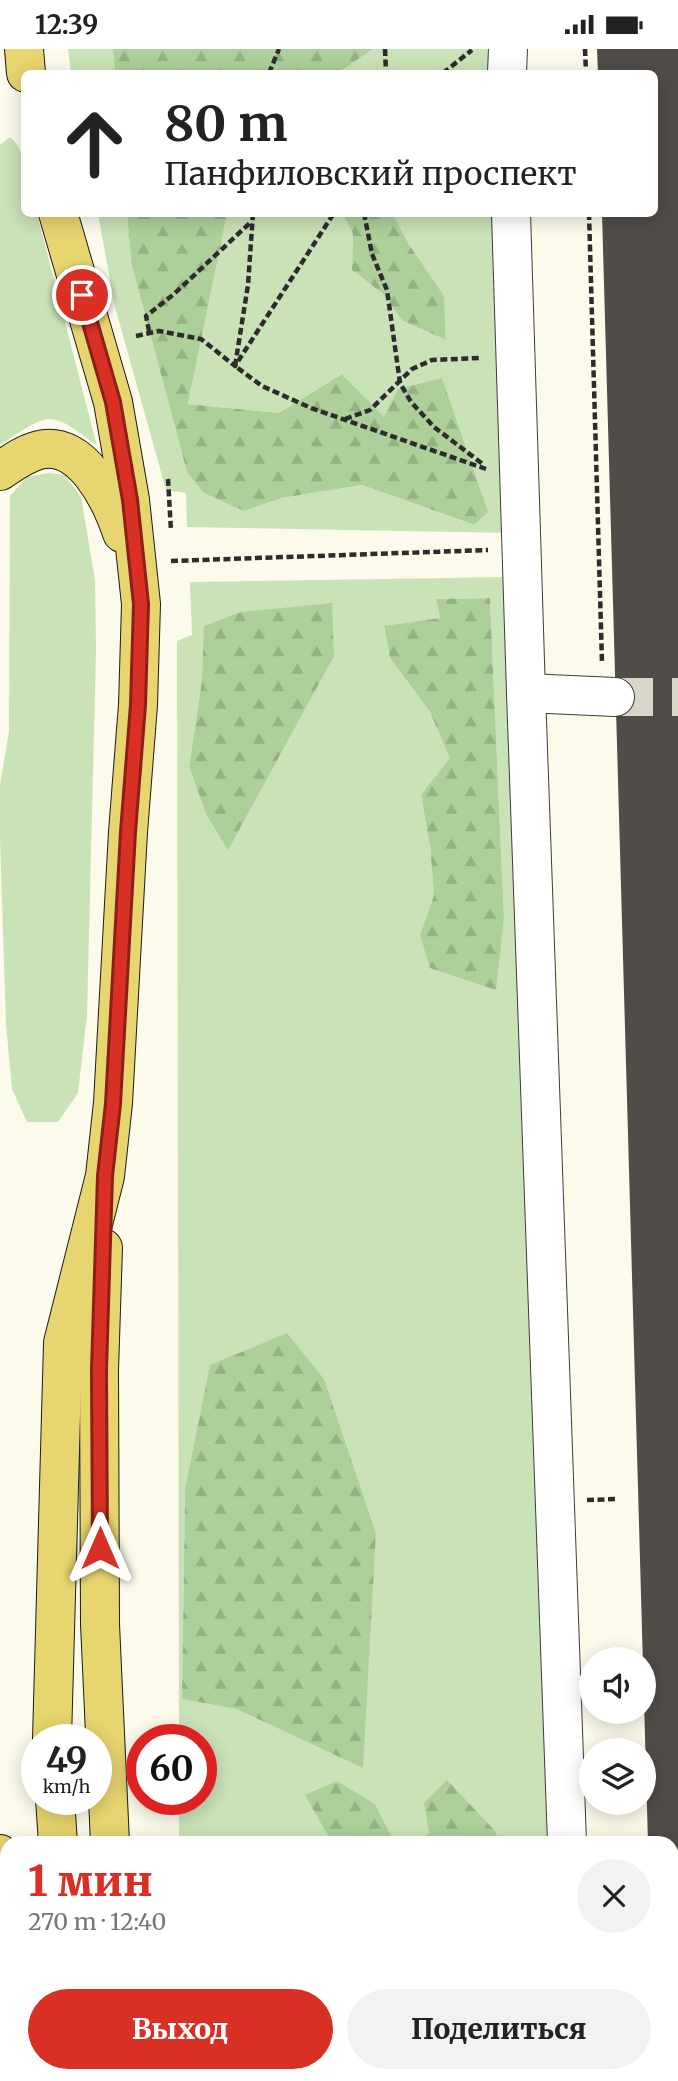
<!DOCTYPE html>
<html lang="ru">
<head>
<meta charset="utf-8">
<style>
	:root { --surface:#fff; --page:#f2f2f2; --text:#222; --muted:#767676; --accent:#d93025 }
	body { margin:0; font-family:Merriweather,serif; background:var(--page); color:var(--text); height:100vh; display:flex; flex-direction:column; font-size:26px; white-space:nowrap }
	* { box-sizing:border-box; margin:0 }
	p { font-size:23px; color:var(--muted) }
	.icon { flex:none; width:38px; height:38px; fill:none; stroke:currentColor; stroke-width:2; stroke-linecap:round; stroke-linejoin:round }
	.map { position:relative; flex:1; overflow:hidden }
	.panel { position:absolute; left:0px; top:1787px; width:679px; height:247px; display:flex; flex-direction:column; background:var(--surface); border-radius:21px 21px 0 0; box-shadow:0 4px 18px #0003 }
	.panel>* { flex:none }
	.hud { position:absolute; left:21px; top:21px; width:637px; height:147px; border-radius:10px; box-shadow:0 4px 18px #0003; background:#fff; color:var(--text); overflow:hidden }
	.tools { position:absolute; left:579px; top:1598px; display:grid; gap:14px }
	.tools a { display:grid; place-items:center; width:77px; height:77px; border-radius:50%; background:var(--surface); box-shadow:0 4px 18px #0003; font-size:35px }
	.speed { position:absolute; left:21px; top:1675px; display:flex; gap:14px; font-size:35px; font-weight:700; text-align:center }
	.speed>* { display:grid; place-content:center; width:91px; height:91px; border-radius:50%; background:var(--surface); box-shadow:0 4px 18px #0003; line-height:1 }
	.speed small { font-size:18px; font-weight:400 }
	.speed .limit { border:10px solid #d22; background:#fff; color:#111 }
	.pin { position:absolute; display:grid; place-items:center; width:60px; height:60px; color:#fff; margin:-30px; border:4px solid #fff; border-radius:50%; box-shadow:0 2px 7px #0007 }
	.me { position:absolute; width:77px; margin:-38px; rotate:0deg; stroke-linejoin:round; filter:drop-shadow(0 0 5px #0008) }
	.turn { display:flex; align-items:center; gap:24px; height:147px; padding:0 28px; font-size:32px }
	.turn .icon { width:91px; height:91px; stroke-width:2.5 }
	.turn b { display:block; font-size:49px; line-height:60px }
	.round { display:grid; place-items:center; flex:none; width:74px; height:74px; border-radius:37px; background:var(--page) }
	.head { display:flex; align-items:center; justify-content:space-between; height:119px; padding:0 28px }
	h1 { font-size:42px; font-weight:800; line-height:52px; color:var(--accent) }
	.primary-button { display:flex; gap:14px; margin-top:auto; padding:14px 28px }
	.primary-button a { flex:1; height:80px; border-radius:42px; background:var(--accent); color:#fff; font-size:28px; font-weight:800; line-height:80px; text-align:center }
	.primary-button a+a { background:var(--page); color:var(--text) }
	.status { display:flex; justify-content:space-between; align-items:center; height:49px; padding:0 35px; background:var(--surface); direction:ltr }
	.status svg { height:19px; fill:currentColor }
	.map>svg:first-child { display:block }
	.grass { fill:#cae2b8; fill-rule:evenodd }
	.forest { fill:url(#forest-firs) }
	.building { fill:#514c48 }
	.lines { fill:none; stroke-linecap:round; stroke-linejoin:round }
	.minor-tunnel { stroke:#d8d6c8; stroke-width:38; stroke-dasharray:38 19; stroke-linecap:butt }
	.minor-casing { stroke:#3d3d3d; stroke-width:40 }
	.major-casing { stroke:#1b1b1b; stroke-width:40 }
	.path { stroke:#2c2c2c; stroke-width:4.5; stroke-dasharray:7 3.5; stroke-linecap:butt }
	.minor { stroke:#fff; stroke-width:38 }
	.major { stroke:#e7d56f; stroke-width:38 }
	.route-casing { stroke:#8d1f18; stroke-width:18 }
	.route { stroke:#d93025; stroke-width:12 }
</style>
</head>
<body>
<div class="status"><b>12:39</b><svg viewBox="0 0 49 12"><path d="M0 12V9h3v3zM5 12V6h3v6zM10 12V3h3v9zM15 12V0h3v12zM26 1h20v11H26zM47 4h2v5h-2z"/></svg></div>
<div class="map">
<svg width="678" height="2032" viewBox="0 0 678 2032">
	<defs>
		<pattern id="forest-firs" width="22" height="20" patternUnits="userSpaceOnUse" patternTransform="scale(1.75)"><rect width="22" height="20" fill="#add09a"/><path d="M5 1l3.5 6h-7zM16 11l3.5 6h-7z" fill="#94b183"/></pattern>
	</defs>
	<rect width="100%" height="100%" fill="#fcfaea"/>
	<g class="grass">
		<path d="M68,0h45l2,24h-44z"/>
		<path d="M373,0h117l1,24h-153z"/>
		<path d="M10,88c21,17 14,53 14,76l13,1 60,232c-48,-38 -48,-33 -97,-1v-300z"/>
		<path d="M98,165h29l4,48 56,210 57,39 38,-13 80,-13 111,40 -89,-107 -42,-44 -63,39 -91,-9 39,-190h116l10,20 -1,36 30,23 21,28 43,19 -3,-44 -33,-50 -17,-32h105l14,319 -325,-6 -1,-34 -20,-3 -51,-183z"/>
		<path d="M48,424l17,2 16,22 14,83 1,71 -9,364 -9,78 -20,29h-31l-15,-33 -6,-65 -6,-185v-54l9,-53 1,-236 17,-19z"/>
		<path d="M515,528l35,1266h-51l-3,-11h-67l-7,11h-27l-20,-39 -69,-9 26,48h-153v-44h22v-60h-22l-2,-1098 15,-6 -2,-53zM490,549l14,320 -84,17 14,-40 -4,-48 -9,-51 30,-38 -21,-46 -40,-54 -6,-31 56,-9 -4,-19zM202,631l4,134 -17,-47zM350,1408l26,76 -14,234 -126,-58 -54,-10 3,-209z"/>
		<path d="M556,2027v5h-287l-4,-5z"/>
	</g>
	<g class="forest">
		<path d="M113,0h260l-35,24h-223z"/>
		<path d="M127,165h100l-39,190 91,9 63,-39 42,43 14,-28 44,-11 46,134 -14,13 -112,-40 -80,13 -38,13 -40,-18 -17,-21 -56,-210z"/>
		<path d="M343,165h50l17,32 34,50 2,44 -43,-19 -21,-28 -30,-23 1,-36z"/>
		<path d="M490,549l14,320 -8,72 -66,-22 -10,-33 14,-40 -4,-48 -9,-52 29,-37 -20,-46 -40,-54 -6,-32 56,-8 -4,-19z"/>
		<path d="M332,554l2,53 -106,194 -22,-36 -17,-47 13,-87 2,-54 37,-14z"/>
		<path d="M287,1284l37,46 52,154 -13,235 -127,-59 -54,-10 3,-209 25,-125z"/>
		<path d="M447,1731l49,52 3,11h-77l7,-11 -5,-29z"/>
		<path d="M337,1732l38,23 20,39h-63l-27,-48z"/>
	</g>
	<path class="building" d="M597,0h81v2032h-23v-6h17v-232h-24l-46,-1630h52v-140h-56z"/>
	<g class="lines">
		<path class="minor-tunnel" d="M615,648h63"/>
		<defs>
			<g id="minor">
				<path d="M507,24l1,-24"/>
				<path d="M511,164l15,480 41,1150"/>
				<path d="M526,644l89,4"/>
				<path d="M576,2026v6"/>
			</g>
			<g id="major">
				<path d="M24,0l2,24"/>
				<path d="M0,422c12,-8 24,-17 39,-21 43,-11 72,50 83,83"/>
				<path d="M103,1199l-4,122 1,254 10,219"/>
				<path d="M52,1690l11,-396 42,-167 8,-73 15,-271 10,-127 3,-101 -11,-104 -17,-98 -55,-189"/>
				<path d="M55,1750l3,44"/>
				<path d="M0,1805l5,227"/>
				<path d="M71,2026l1,6"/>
				<path d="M115,2026l1,6"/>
			</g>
		</defs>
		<use href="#minor" class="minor-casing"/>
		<use href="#major" class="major-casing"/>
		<g class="path">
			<path d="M385,0l1,24"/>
			<path d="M585,0l1,24"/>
			<path d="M269,24l10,-24"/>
			<path d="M443,24l29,-23"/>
			<path d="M253,164l-5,72 -13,81 27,20 49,22 175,61"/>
			<path d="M364,164l8,41 15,36 13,93 11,19 23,25 50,38"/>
			<path d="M589,164l13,450"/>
			<path d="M149,282l-3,-15 28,-22 78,-73"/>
			<path d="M136,287l23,-5 42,8 34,27 99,-153"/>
			<path d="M345,370l25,-9 42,-41 20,-9 48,-2"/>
			<path d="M168,430l3,52"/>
			<path d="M171,512l317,-11"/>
			<path d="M587,1451l31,-1"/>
		</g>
		<use href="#minor" class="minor"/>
		<use href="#major" class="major"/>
	</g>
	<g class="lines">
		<defs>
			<path id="route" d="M82,246l31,107 17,98 11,104 -3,101 -10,127 -15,272 -8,72 -6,194 1,178"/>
		</defs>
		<use href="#route" class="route-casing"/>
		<use href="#route" class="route"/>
	</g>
</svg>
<div class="tools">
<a><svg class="icon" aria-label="sound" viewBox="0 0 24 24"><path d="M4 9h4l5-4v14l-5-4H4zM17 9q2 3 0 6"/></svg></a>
<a><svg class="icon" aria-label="layers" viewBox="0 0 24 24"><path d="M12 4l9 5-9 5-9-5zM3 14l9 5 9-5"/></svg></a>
</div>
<div class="speed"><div>49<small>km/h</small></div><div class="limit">60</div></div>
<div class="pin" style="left:82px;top:246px;background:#d93025"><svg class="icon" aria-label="arrive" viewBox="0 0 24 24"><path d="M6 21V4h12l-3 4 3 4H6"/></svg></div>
<svg class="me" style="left:100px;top:1499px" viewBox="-20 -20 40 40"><path d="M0-17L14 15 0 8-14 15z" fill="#d93025" stroke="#fff" stroke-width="4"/></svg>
<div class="hud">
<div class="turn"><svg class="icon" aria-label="ahead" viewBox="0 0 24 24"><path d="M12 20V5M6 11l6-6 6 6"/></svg><div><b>80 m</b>Панфиловский проспект</div></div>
</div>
<section class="panel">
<div class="head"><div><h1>1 мин</h1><p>270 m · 12:40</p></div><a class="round"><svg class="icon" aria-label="close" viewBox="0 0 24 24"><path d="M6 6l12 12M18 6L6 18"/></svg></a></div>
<div class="primary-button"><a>Выход</a><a>Поделиться</a></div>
</section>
</div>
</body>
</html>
